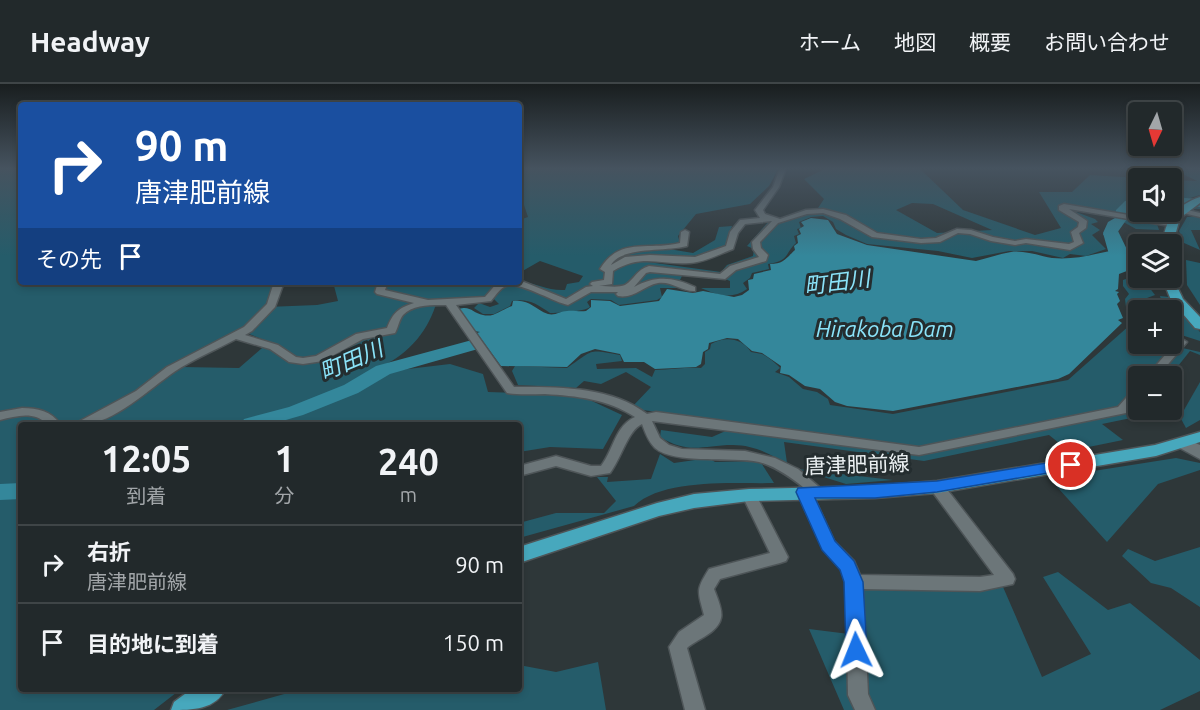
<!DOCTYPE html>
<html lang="ja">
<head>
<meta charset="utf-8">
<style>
	:root { --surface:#22292b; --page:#2a3133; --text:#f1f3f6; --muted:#a2a6a9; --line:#3f4547 }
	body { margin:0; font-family:Ubuntu,"Noto Sans JP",sans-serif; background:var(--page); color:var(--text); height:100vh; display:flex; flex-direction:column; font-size:22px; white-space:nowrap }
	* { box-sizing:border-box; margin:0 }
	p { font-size:20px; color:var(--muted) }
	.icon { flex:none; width:33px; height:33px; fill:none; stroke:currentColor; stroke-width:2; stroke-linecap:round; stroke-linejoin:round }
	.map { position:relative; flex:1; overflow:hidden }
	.side { position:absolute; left:18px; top:338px; width:504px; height:270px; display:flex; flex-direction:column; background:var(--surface); border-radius:6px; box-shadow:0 3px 9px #0003,0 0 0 2px var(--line) }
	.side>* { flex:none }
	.hud { position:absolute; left:18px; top:18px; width:504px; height:183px; border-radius:6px; box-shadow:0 3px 9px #0003,0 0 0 2px var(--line); background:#1a4fa0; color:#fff; overflow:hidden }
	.needle { width:39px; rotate:185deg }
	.fabs { position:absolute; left:1128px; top:18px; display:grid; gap:12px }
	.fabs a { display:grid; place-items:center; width:54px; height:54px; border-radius:6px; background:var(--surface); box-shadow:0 3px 9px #0003,0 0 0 2px var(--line); font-size:30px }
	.pin { position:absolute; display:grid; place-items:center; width:51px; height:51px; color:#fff; margin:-26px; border:3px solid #fff; border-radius:50%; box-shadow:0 2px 6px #0007 }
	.me { position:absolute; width:66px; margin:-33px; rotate:358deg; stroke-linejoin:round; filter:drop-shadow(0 0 4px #0008) }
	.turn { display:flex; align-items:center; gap:21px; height:126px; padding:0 18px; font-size:27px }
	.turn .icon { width:78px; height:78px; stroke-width:2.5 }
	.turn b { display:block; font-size:42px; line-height:51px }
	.then { display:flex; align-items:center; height:57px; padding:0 18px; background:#0003; gap:12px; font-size:22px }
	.eta { display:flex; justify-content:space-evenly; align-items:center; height:102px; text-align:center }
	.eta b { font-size:36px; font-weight:700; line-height:42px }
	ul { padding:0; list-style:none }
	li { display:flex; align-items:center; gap:18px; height:78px; padding:0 18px; border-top:2px solid var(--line) }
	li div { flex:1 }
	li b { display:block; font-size:22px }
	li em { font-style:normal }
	header { display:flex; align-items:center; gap:36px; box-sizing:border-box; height:84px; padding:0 30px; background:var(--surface); border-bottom:2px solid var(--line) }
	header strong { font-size:28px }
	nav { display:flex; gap:33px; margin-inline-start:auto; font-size:21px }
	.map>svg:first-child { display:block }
	.green { fill:#255c6a; fill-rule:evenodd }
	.water { fill:#34879b }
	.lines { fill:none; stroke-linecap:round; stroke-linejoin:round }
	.river { fill:#34879b; fill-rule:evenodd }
	.minor-casing { stroke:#4e5558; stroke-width:3 }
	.tertiary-casing { stroke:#4e5558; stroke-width:3 }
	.primary-casing { stroke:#4e5558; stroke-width:3 }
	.minor { fill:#6c7679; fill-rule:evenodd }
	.tertiary { fill:#6c7679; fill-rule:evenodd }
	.primary { fill:#47a8bd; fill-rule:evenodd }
	.route { fill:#1a73e8; stroke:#114b97; stroke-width:1.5 }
	.labels { text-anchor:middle; stroke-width:6; stroke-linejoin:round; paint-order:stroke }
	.street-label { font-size:21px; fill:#ecf1f3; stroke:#242d2f }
	.water-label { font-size:22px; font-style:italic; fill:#8be4fa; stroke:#242d2f }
</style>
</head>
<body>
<header>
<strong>Headway</strong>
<nav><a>ホーム</a><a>地図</a><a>概要</a><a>お問い合わせ</a></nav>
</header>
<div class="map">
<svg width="1200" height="626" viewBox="0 0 1200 626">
	<rect width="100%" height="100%" fill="#2e3739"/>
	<g class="green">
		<path d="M0,84h21v114h254l-8,25 50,-2 21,-4 -5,-19 186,-1c17,2 29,10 46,9l2,-6 12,-2 4,-6 -43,-15 -21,12v-53l9,-3 -9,-27v-22h260l-10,18 -19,18 -54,10 -18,22 2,7 -11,6 24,4 22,-13 4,-13 13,-1 -7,20 -30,12 -47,-2v6l73,10 6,-7 26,-9 1,-7 -7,-3 22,-25c18,2 33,-8 51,-9l-2,-4 6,-9 -20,-20 23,-11h92l44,42 72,25 26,-7 -22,-36h33l18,-17 50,3 -2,34h29l-11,9 3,9 -23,-1 -29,-16 -31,-1 19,7 3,3 -7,2 9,6 -8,5 14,14 -20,7 -16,-2 -7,4 -31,-7h-23l-37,7 -34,-7 -71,-7 -21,-9 -10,-6 -3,-7 -10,-6 -12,1 -12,5 2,6 -4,1 2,5 -5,2 2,7c-12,11 -6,18 -28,21l1,5 -17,4 -2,5 -7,5 4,6c-15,11 -30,6 -46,-1h29v-7l-14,-6 -32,-3 -4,8 -9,3 7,3 -2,2h-16l2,9 -5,3 -38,5 -8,-5 -20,-1 -4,3 3,5c-7,5 -31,6 -40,6 -13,-9 -22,-15 -38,-12l-2,5 -16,8h-11l-9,-6 5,-5 11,4 9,-3 -6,-6 -56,2c-7,29 -28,54 -55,66l9,5 59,-7 33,10 5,18 91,3 43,20 -19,34 -53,-2 -31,5v-28h-498v264l160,1 -27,21h-154zM912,119l21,1 59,26 -55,3 -41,-23zM242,247l27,11 -30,26 -58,-1z"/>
		<path d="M1171,84h29v27l-17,5 17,2v7l-28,-1v-28l25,1z"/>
		<path d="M1200,132v14h-9l9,20 -16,-7 -5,-12 8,-14z"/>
		<path d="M1186,176l14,3v42l-13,-20z"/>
		<path d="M1138,191v3h20l-12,5 9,12 -8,3 6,12h-15v34h27l35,8v3l-10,-4 -20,25h-32v34h4l-6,7 -34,7 21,16 -54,11 -20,-16 -125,26 -140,-19 3,21c-18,-9 -33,-18 -54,-18 -31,0 -43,10 -73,-8l1,-7 51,7 18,-8 41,-1 -128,-18 -10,-4 18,-19 -25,-15 -25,12 -17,-3 -8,7 -58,-3 -6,-14 3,-5 52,2c28,-19 20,-19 53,-13l2,6 -26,3 1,5 39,-1 16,9 3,-7c16,0 30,-3 46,-2l4,-4v-12l5,-3 1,-5c14,-8 31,-6 40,8l11,2c6,3 14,9 18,14l-5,4 14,5 14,12 14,3 11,7 2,6 63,9 175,-34 62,-55 -4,-10 5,-5 -5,-3 -1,-8 4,-5 -6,-8v-6z"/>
		<path d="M1160,212l9,1 31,35v9l-28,-9v-22h-8z"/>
		<path d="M1200,298v38l-14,8 -6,-11z"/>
		<path d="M660,370l14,9 35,-5 6,4 45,-1 14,22c-40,1 -110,-5 -140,23l-115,32v-15l37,-10h48l12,-12 -19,-24h11l-1,5 44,-3z"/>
		<path d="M1176,374l24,5v7l-42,14 -51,58 -58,-64z"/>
		<path d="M798,385l95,11 -47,4z"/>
		<path d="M1200,463v60l-29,-19 -20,-5 -29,-27 6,-7 27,12z"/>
		<path d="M1058,488l50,38 22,-7 70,57v31l-40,19h-316l-35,-81 56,7 -2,-48 116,4 24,-5 39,90 49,-23 -48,-77z"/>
		<path d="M598,578l8,48h-379l75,-21 217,-1v-23l37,7z"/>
	</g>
	<path class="water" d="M811,134l17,2 9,14 30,11 109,16c12,-3 23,-7 35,-9 12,-2 29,4 41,6 21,2 39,-3 58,-7l2,-3 -9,-14 15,-3 16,33 -2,5 -13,5 -1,15 -3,2 4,1 -2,2 3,7 -3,3 6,14 -5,2 4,3 -53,51 -11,5 -165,32 -46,-5 -12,-4 -15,-13 -15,-3 -16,-11 -9,-2 1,-7 -19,-13 -10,-2 -14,-12 -11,-1 -18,5 -1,6 -5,3 -2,12 -5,3 -41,2 -11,-7h-20l-4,-8 -25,-5 -14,5 -14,13 -66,-1 -24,-33 3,-1 -5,-1 -16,-22c11,-4 14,4 24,6 11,3 19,-6 29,-9l1,-5c17,-2 21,8 35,13 7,2 13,-3 19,-3 6,-1 12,1 19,0l5,-4v-7l19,1 10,5 39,-5 8,-12 26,4 10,-2 31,6 8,-2 7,-5 -1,-10 5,-1 1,-5 17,-4 -1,-6c14,0 16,-6 25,-14l-1,-4 4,-3 -1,-7 4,-2 -2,-5 5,-3 -3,-4z"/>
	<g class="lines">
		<g class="river">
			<path d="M1172,113l28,2v8l-28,-3z"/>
			<path d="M1138,115v7l-10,5 -1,8 -10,14 8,21 -5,4h-10l-7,-25 5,-11 7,-4 1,-8 9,-9z"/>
			<path d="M472,256l6,1 3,4 -3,4 -88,25 -32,19 -55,22 -31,9h-31l3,-5 45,-12 55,-22 32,-19z"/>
			<path d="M21,399v16l-21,1v-16z"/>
		</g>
		<defs>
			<g id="minor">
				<path d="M780,84h6l-7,19 -16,23 2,4 15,5 26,-9 17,-1 23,6 31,18 44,6 15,-1 21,-9 14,1 22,7 22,4 11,-2 43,5 5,-2 -3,-10 7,-5 1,-5 -20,-12v-4l5,-2 106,18 4,2 -4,2 -101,-17 18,12 -1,7 -7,5 4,10 -13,7 -44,-7 -11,2 -24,-4 -21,-7 -12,-1 -18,9 -19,1 -49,-6 -32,-18 -17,-6 -16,1 -29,9 -18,19 1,6 7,7 -2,6 -30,9 -11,9 -75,-7 -4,1 -12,14c22,-12 39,-10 61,0v4c-12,1 -23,-10 -37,-8 -15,3 -24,16 -40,13l-2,-2 2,-2h-27l-23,13c-16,-3 -51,-26 -64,-18 -5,3 -9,9 -13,14l-35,4 58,82c44,0 96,-1 133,27l9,-2 263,35 199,-40 16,-18h4v10l-12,14 -207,42 -267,-34 8,17 9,7 13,4 63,2 30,7 23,11 27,23 -2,4 -5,1 -5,-2 21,46 20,20 6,14 120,2 14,-2 -62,-84 -2,-4 2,-4h10l71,91 2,5 -2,5 -33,7 -117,-2 5,105 7,16h-20l-7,-15 -2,-113 -5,-13 -18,-20 -26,-57 2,-4 4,-1c-13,-10 -28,-21 -44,-25 -27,-6 -85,3 -104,-14 -7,-7 -10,-16 -13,-24 -14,6 -21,35 -32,49l-19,3 -35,-10 -37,10v-10l37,-10 35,10h10c13,-17 14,-40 34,-49 -28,-18 -58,-21 -90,-23 -13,0 -26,1 -38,-1l-61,-88c-13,0 -33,-1 -43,10 -4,5 -5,13 -8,18l-32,6 -40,22 -20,3 -14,-2 -19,-13 -34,-10c-20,11 -43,20 -62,33 -25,17 -65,56 -96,52l2,-3 56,-30 31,-24 77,-40 23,-23 7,-22h10l-9,25 -23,24 -7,4 33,10 18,12 7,1 13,-2 40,-22 31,-6c6,-15 11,-20 27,-25l-37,-9 -2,-2 3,-10h10l-3,8 43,10 57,-3 12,-14 22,-1v-2l47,19 20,-12 7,-1 -3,-2 2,-2 12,-2 1,-8 -5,-3c20,-33 49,-18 80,-26l1,-11 4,-2 4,2 -2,14c-22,6 -65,0 -76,19l14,-8 25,-2 45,2 31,-11 4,-14 10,-12 20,-2 -5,-8 18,-23zM772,137l-20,21 1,7 6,8 -29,9 -10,8 -71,-8c-13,4 -14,13 -24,19 -7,3 -18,1 -26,1l13,-2 1,-13c32,-20 53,-3 84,-9 12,-2 25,-9 36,-13l5,-16 7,-9z"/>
				<path d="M1179,124l21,5v4l-21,-5z"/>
				<path d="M1182,255l5,3 -29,34h-11l31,-36z"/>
				<path d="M22,324c16,0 29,3 38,16h-13c-13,-13 -30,-8 -47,-4v-8z"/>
				<path d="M749,406l5,1 34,66 -2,4 -6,2 -60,16 -6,10c3,8 9,21 7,29 -3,15 -24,21 -34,30l18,62h-20l-16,-63 10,-15 25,-17c-6,-24 -9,-24 5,-46l61,-16 -28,-58 2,-4z"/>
			</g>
			<path id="tertiary" d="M1184,354l16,7v14l-22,-12 -2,-4z"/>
			<g id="primary">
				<path d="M1200,113v6l-20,15 -8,28 -9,-2c1,-24 14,-39 37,-47z"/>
				<path d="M1172,192l11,23 17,18v12l-5,-1 -24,-28 -9,-22z"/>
				<path d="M1200,348v10l-44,14 -219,37 -62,5 -126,3 -55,7 -35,8 -140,47v-16l138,-44 37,-9 55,-5 126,-3 62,-5 218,-36z"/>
				<path d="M193,604h33c-10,22 -34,22 -55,22l3,-8z"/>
			</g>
		</defs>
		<use href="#minor" class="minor-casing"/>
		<use href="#tertiary" class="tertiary-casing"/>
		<use href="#primary" class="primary-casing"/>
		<use href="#minor" class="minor"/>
		<use href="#tertiary" class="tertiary"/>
		<use href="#primary" class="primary"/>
	</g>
	<linearGradient id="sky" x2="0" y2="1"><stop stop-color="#191e1f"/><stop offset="0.49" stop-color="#46535f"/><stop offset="1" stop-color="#46535f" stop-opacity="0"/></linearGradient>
	<rect width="1200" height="172" fill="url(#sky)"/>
	<path class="route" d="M1071,375l6,2 2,4 -2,3 -140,24 -62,6h-60l20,43 19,20 9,21 4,68 -3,6 -8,3 -7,-3 -3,-6 -2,-68 -4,-12 -18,-20 -26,-58 2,-4 139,-7z"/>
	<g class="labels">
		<g class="street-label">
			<text transform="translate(857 381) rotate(-2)" y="7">唐津肥前線</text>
		</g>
		<g class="water-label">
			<text transform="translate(837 198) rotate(-7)" y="8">町田川</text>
			<text x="885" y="253">Hirakoba Dam</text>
			<text transform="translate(351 276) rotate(-23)" y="8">町田川</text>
		</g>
	</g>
</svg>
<div class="fabs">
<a><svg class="needle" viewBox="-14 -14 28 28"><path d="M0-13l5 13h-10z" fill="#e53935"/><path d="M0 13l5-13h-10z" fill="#a2a6a9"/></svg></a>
<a><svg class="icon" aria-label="sound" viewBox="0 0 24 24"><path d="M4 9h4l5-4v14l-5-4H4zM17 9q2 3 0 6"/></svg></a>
<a><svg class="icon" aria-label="layers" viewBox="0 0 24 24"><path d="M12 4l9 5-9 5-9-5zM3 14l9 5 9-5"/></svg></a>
<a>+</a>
<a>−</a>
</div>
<div class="pin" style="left:1071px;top:381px;background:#d93025"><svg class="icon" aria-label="arrive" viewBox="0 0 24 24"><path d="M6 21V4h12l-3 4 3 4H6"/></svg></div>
<svg class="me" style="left:856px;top:566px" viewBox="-20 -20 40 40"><path d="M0-17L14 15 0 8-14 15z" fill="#1a73e8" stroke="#fff" stroke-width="4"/></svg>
<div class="hud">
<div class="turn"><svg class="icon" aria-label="right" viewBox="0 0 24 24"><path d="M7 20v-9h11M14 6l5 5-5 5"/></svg><div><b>90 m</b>唐津肥前線</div></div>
<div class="then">その先<svg class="icon" aria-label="arrive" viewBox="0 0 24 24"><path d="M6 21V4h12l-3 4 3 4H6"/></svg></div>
</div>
<section class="side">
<div class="eta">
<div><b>12:05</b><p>到着</p></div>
<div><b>1</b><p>分</p></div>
<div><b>240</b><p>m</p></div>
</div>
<ul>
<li><svg class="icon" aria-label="right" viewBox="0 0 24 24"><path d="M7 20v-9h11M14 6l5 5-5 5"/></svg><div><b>右折</b><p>唐津肥前線</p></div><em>90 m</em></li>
<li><svg class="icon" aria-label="arrive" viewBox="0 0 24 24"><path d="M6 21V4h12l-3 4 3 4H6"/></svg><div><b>目的地に到着</b></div><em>150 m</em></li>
</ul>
</section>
</div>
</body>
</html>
